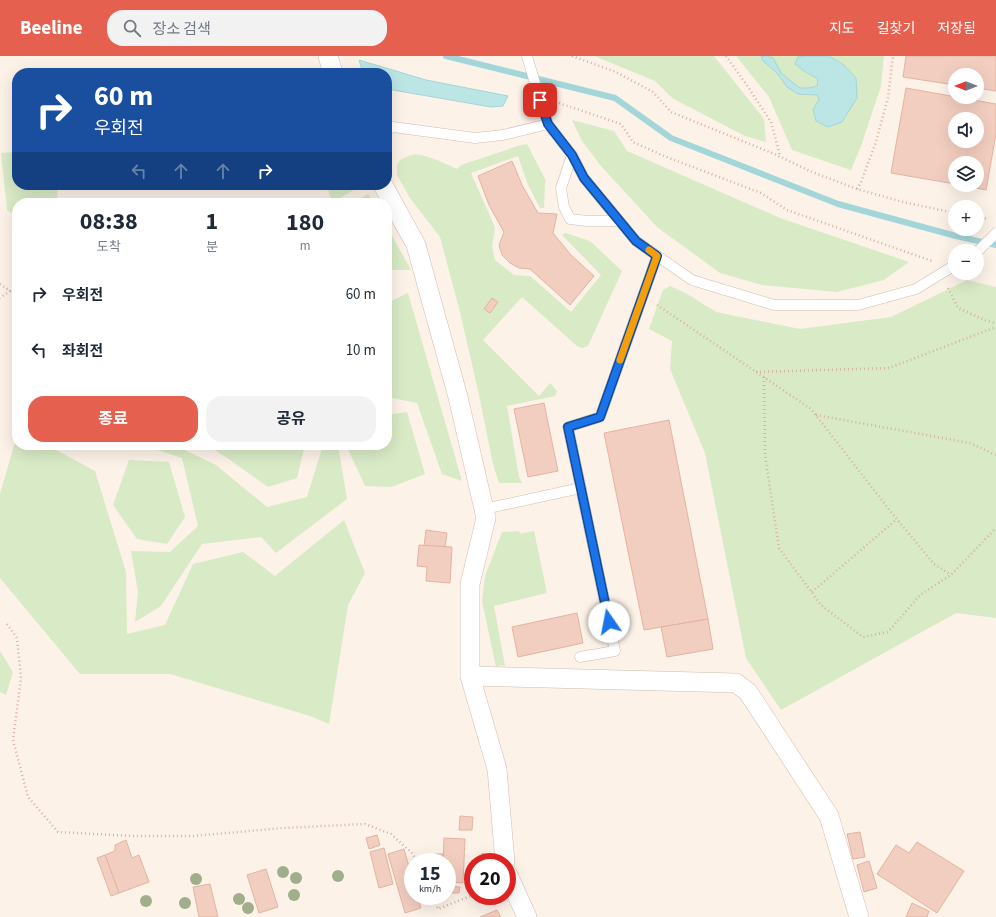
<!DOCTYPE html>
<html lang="ko">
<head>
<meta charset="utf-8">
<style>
	:root { --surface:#fff; --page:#f2f2f3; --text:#1f2937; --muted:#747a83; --accent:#e5604f }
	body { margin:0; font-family:"Source Sans 3","Noto Sans KR",sans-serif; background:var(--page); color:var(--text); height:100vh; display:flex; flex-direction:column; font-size:15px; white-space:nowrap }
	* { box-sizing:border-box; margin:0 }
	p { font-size:13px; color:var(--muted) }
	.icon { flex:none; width:22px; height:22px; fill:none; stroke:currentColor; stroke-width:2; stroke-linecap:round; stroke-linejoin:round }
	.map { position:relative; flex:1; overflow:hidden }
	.sheet { position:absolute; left:12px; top:142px; width:380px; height:252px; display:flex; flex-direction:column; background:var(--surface); border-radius:16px; box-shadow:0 4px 16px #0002 }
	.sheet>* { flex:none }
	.banner { position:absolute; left:12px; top:12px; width:380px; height:122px; border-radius:16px; box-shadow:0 4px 16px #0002; background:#1a4fa0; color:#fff; overflow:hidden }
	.needle { width:26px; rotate:270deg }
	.tools { position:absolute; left:948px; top:12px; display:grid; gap:8px }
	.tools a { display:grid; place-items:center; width:36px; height:36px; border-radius:50%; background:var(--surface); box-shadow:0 4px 16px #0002; font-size:20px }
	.speed { position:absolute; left:404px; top:797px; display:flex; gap:8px; font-size:20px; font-weight:700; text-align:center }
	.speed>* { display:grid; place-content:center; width:52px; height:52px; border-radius:50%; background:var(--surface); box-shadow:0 4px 16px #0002; line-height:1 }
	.speed small { font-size:10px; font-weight:400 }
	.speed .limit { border:6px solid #d22; background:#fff; color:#111 }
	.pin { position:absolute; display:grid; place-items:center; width:34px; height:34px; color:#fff; margin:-17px; border-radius:8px; box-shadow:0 2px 6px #0006 }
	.me { position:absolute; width:44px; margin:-22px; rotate:348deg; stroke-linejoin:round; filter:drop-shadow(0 0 3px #0008) }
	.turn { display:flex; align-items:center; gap:14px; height:84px; padding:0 16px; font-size:18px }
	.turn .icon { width:52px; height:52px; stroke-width:2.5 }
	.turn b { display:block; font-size:28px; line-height:34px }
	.lanes { display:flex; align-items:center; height:38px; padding:0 16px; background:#0003; justify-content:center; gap:20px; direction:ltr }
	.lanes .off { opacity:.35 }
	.eta { display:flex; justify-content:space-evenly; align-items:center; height:68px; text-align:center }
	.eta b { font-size:24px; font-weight:700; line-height:28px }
	.button { display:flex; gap:8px; margin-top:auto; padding:8px 16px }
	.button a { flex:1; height:46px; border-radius:16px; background:var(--accent); color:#fff; font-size:16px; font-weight:700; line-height:46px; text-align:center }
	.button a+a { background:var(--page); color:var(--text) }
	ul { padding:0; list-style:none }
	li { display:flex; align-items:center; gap:12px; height:56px; padding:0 16px }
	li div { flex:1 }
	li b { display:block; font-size:15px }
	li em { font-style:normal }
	header { display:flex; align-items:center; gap:24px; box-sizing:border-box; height:56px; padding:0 20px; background:var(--accent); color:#fff }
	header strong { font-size:19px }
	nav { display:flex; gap:22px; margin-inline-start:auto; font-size:14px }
	.search { width:280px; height:36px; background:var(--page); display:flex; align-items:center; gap:10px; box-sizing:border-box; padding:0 14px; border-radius:16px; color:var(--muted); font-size:15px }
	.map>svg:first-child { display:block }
	.green { fill:#d9eac6 }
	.water { fill:#bce5e6; stroke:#a3d6d8 }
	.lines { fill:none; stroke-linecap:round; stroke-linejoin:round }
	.stream { stroke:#a3d6d8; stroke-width:6 }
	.building { fill:#f2cec0; stroke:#e4b3a1; fill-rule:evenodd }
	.lane-casing { stroke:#d1bbb0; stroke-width:11 }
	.street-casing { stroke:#d1bbb0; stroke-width:20 }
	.path { stroke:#d7b1a3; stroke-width:2.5; stroke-dasharray:1 3; stroke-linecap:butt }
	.lane { stroke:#fff; stroke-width:10 }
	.street { stroke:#fff; stroke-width:19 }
	.tree { fill:#a1ae8c }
	.route-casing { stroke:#114b97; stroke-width:10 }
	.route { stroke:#1a73e8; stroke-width:7 }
	.slow { stroke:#f59e0b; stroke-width:7 }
</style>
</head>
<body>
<header>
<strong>Beeline</strong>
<div class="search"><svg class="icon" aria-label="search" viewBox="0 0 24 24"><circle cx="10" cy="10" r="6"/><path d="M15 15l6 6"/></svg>장소 검색</div>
<nav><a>지도</a><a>길찾기</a><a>저장됨</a></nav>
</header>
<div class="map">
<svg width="996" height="861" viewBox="0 0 996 861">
	<rect width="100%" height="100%" fill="#fcf2e8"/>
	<g class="green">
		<path d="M594,0h120l50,63 2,23 -21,-6 -73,-38 -17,-17z"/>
		<path d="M736,0h148l-3,30 -20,60 -10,24 -59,-20 -23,-53z"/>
		<path d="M572,64l42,11 13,20 153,67 129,44 -25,18 -47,12 -75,-7 -42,-12 -63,-46 -56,-61 -19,-25z"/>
		<path d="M527,88l19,37 -1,3 -1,24h-4l-12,-23 -10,-29 -47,17 23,52 1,4 -3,17 3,14 19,15 16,1 41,36 30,-37 -39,-40 3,-2 25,8 32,30 -34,75 -6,2 -5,-2 -55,-49 -39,43 56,56 11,-13 7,8 -2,5 -48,10 12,71 3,6h-23l-6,-19 -14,-69 -19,-83 -20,-75 -30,-39 -13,-23v-10l3,-5c3,-2 8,-4 12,-5 11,-3 33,9 45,14l4,-4 60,-20z"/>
		<path d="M17,96v33h40l1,3 -1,15h-40v14l-10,-7 -6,-57z"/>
		<path d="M327,129h35l-30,18z"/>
		<path d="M368,138l5,9h-20z"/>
		<path d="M387,171l24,43h-24z"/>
		<path d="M967,224l29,7v331l-40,-5 -175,97 -35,-52 -41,-205 -35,-84 2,-28 -23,-12 14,-39 7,-4 19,9 27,17 84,17 91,-12z"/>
		<path d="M408,237l54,188 -20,-7 -25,-71 -30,-6v-94z"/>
		<path d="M407,356l18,62 -34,13 -26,-1 -19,-41h41v-30z"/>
		<path d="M17,379v10h30l48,26 31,101 1,62 38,-9 28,-61 50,-12 32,24 69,-56 21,53 -17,32 -19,119 -19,-8 -140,-42h-90l-80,-96v-84z"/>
		<path d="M142,389h32l42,20 51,42 40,-10 16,-52h15l9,54 -71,54 -15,-16 -59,7 -41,62 -26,16 3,-30 -7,-41 39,1 28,-26 -16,-68z"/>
		<path d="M207,389h98l-8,33 -29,9 -41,-29z"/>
		<path d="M129,404l40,2 16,55 -18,27 -30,-5 -24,-34z"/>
		<path d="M519,475l1,3 14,-3 13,62 -53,13 11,60 -4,-1 -5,2 -14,-66 3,-25 17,-44z"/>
		<path d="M0,595l13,21 -7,23 -6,-3z"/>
	</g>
	<g class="water">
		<path d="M761,0h6l6,2 9,16 18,14h9l8,-2 1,-7 -14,-8 -9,-7 3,-7 6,-1h25l15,9 12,13 1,20 -15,24 -14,5 -12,-6 -3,-11 6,-11 -2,-4 -19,-1 -11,-7 -10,-14 -14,-12z"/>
		<path d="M359,4l67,20 82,16 -5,10 -12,1 -104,-18v-16h-24z"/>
	</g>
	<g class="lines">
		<path class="stream" d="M446,0l169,42 56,40 167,66 118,32 40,9"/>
	</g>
	<g class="building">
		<path d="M906,0h90v35l-19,-3v-13h-22v10l-52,-8z"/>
		<path d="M906,32l90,16v30l-10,56 -26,-5h17v-22h-22v21l-64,-11zM955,63h22v22h-22z"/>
		<path d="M512,105l10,24 16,28 19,1 -4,19 18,22 23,21 -24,29 -40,-36 -11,-1 -9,-5 -8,-8 -3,-10 5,-13 -15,-27 -11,-29z"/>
		<path d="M492,242l6,4 -8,11 -6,-4z"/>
		<path d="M544,347l14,68 -30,6 -14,-68z"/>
		<path d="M669,364l39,199 -64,11 -40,-197z"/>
		<path d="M426,474l21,3 -2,14 -21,-1z"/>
		<path d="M419,489l33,2 -2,36 -24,-2 1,-14 -10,-1z"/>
		<path d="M577,557l6,30 -65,14 -6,-30z"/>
		<path d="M708,563l5,30 -46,8 -6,-30z"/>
		<path d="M460,760l13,1 -1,13h-13z"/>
		<path d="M860,776l5,25 -12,2 -6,-25z"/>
		<path d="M377,779l3,10 -11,4 -3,-11z"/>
		<path d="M444,782l21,1 -2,44 -16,-1v-20h-4z"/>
		<path d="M126,784l6,18 7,-3 10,27 -30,11 -14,-38 10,-4v-6z"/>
		<path d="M917,786l47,29 -27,42 -60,-39 19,-29 13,8z"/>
		<path d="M384,792l9,36 -14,4 -9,-36z"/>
		<path d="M404,793l9,32v15h4l4,12 -16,5 -17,-59z"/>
		<path d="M435,798h8v8h-9z"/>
		<path d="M105,799l14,38 -8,3 -14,-38z"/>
		<path d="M869,805l8,27 -13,4 -7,-27z"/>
		<path d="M266,813l12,38 -19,6 -12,-38z"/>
		<path d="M210,828l8,33h-19l-6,-30z"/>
		<path d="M447,830l13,1 -1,6h-12z"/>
		<path d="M912,847l17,8 -2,6h-21z"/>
		<path d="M497,854l4,7h-21z"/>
	</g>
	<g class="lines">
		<defs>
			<g id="lane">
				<path d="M527,0l13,44 8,24 24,31 12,23 52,63 56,39 82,25h84l58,-16 39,-24"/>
				<path d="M387,74l6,-3 82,11 28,-3 45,-11"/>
				<path d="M572,99l-11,33 3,19 6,12 17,2h32"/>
				<path d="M977,196l19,-19"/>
				<path d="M484,453l97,-21"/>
				<path d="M580,601l35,-6 -47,-224 32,-10 57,-161"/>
			</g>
			<g id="street">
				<path d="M328,0l5,17"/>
				<path d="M383,129l33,60 42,152 28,121 -16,66v92l27,93 8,93"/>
				<path d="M470,620l266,7 12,9 81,124 30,101"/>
				<path d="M507,817l20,44"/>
			</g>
		</defs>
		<use href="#lane" class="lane-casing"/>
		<use href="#street" class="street-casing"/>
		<g class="path">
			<path d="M572,0l44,16 37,20 18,20 101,41 40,19 45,17 46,13 52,11"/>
			<path d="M726,0l20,28 25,38 9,34"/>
			<path d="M559,47l62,21 12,18 31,14 97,37 26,17 145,51"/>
			<path d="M857,133l4,-7 14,-37 13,-47 5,-42"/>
			<path d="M977,161l11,2"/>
			<path d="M0,228l10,7 -10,7"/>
			<path d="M948,232l10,20 29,13 9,2"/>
			<path d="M657,249l154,104 80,103 43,52 17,11"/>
			<path d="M756,316l133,-4 107,-41"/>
			<path d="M764,321l1,78 14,93 42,57 42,32 25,-5 32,-37 31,-20 45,-47"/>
			<path d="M816,359l154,28 26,12"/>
			<path d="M812,536l85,-73"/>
			<path d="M7,568l10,14 4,40 -8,62 15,57 30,35 75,4h60l90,-8 82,-4 26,10 22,20 4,8"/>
			<path d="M481,806l2,-10"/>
			<path d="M432,840l6,13 35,-14"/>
		</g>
		<use href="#lane" class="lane"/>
		<use href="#street" class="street"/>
	</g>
	<g class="tree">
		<circle cx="283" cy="816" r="6"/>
		<circle cx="338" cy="820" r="6"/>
		<circle cx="296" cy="822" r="6"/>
		<circle cx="196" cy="823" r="6"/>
		<circle cx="294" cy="839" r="6"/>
		<circle cx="239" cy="843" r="6"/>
		<circle cx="146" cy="845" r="6"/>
		<circle cx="185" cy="847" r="6"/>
		<circle cx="248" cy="852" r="6"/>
	</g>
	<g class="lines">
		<defs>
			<path id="route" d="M540,44l8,24 24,31 12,23 52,63 21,15 -57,161 -32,10 41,195"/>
		</defs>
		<use href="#route" class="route-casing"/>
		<use href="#route" class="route"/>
		<path class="slow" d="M620,304l37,-104 -8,-6"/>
	</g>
</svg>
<div class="tools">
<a><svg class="needle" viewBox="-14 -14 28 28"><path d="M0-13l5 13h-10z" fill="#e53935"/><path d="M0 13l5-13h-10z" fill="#747a83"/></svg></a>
<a><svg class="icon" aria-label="sound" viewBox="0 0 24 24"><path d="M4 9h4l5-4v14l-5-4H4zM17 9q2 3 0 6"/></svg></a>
<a><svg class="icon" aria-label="layers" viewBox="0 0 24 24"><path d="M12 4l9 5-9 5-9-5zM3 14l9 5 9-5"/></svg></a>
<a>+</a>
<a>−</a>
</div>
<div class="speed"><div>15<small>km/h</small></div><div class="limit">20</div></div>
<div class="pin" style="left:540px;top:44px;background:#d93025"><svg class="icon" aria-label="arrive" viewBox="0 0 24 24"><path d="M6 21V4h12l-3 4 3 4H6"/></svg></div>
<svg class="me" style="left:609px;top:566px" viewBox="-20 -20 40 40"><circle r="19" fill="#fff"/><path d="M0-13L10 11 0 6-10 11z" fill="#1a73e8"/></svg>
<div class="banner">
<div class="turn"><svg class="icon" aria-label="right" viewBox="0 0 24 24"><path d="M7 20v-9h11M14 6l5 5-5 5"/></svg><div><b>60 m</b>우회전</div></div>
<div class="lanes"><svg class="icon off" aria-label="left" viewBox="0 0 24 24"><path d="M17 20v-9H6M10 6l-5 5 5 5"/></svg><svg class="icon off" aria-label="ahead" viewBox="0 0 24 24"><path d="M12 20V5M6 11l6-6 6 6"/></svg><svg class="icon off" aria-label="ahead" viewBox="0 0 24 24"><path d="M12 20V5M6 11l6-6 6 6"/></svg><svg class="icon" aria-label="right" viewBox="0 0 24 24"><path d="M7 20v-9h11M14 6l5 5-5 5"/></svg></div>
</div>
<section class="sheet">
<div class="eta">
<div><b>08:38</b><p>도착</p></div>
<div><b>1</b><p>분</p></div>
<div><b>180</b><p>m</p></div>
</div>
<ul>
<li><svg class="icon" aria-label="right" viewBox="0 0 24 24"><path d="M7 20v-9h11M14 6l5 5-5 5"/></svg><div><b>우회전</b></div><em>60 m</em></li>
<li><svg class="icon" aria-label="left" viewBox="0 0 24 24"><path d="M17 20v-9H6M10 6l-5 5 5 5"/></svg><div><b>좌회전</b></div><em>10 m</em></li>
</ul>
<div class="button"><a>종료</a><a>공유</a></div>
</section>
</div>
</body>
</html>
